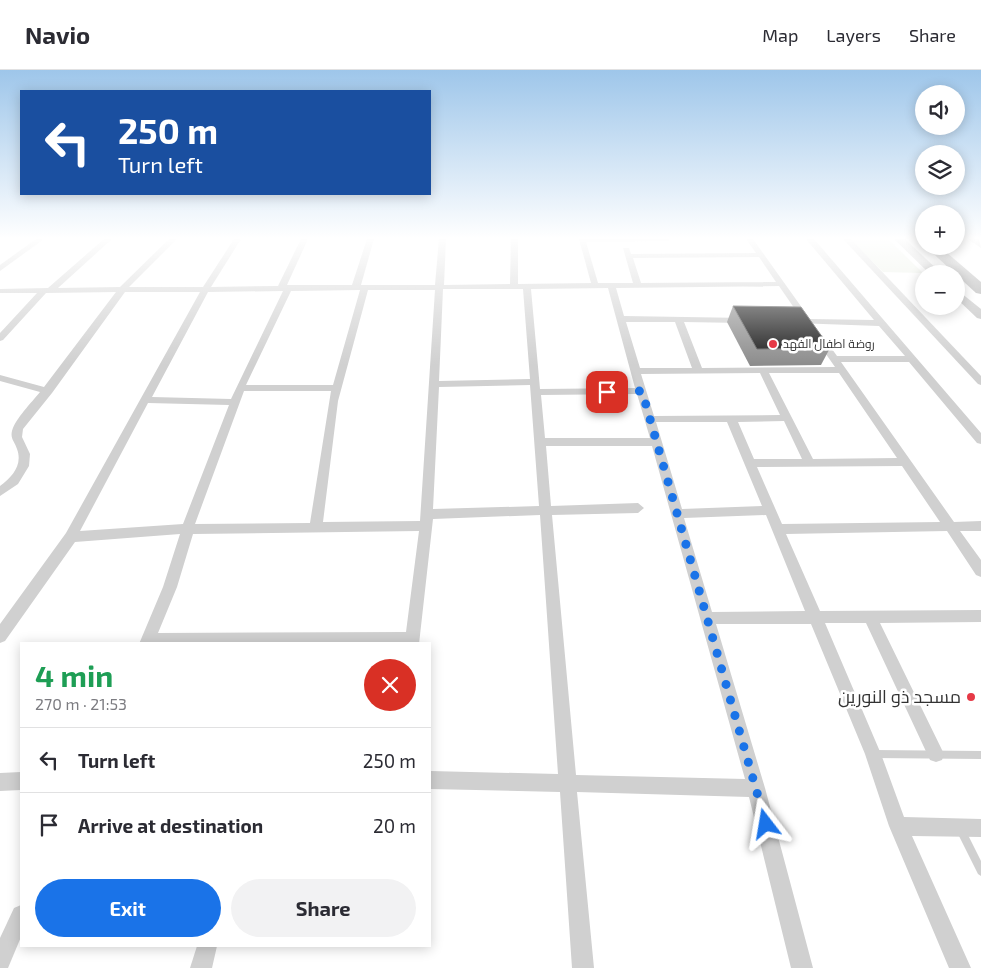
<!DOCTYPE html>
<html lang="en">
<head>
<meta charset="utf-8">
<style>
	:root { --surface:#fff; --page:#f2f2f3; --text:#2b2b33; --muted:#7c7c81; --line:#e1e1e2; --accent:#1a73e8 }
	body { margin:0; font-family:"Exo 2",Cairo,sans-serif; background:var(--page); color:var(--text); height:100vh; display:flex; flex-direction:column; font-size:19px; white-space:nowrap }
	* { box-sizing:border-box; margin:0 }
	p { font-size:16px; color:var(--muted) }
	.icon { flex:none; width:28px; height:28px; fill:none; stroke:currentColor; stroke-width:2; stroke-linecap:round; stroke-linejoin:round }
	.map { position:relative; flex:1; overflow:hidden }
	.sheet { position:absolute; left:20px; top:572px; width:411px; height:305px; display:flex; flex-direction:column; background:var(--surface); border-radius:0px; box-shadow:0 2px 12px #0003 }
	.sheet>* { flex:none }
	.top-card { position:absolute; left:20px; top:20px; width:411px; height:105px; border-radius:0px; box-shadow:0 2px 12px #0003; background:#1a4fa0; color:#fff; overflow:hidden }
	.buttons { position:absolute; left:915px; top:15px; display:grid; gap:10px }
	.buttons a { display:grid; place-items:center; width:50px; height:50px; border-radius:50%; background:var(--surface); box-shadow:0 2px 12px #0003; font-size:25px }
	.pin { position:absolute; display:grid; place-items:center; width:42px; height:42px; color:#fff; margin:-21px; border-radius:10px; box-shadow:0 2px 8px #0006 }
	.me { position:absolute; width:55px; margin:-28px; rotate:346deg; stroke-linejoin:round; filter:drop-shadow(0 0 4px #0008) }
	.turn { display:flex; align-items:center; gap:18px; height:105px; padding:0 15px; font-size:22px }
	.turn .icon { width:65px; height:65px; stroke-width:2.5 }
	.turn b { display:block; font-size:35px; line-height:42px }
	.round { display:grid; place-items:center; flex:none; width:52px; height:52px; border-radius:26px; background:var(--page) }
	.head { display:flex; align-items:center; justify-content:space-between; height:85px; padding:0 15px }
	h1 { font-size:30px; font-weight:700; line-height:38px; color:#1e9e55 }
	.action { display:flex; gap:10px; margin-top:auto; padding:10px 15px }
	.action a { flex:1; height:58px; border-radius:30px; background:var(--accent); color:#fff; font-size:20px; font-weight:700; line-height:58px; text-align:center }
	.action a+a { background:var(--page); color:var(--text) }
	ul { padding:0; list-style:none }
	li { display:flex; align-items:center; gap:15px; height:65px; padding:0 15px; border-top:1px solid var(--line) }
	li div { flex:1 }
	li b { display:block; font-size:19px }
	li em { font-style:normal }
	header { display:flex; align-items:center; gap:30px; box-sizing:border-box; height:70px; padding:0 25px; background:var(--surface); border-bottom:1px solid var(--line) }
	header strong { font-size:24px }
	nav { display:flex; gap:28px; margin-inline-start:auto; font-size:18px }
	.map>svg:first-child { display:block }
	.green { fill:#e6ecdf }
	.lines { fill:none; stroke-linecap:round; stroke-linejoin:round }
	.lane { fill:#d0d0d0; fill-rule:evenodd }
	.street { fill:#d0d0d0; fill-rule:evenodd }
	.secondary { fill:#bdbdbd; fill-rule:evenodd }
	.highway { fill:#9a9a9a; fill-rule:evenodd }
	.wall { fill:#8c8c8c }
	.building { fill:#1a1a1a; stroke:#5f5f5f }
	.route { stroke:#1a73e8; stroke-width:9; stroke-dasharray:0 16.2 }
	.poi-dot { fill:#e63946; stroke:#fff; stroke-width:2 }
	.labels { text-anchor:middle; stroke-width:5; stroke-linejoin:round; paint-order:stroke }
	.far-poi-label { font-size:12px; fill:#333; stroke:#fff; text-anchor:start }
	.near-poi-label { font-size:18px; fill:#333; stroke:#fff; text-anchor:end }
</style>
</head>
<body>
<header>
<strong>Navio</strong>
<nav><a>Map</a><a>Layers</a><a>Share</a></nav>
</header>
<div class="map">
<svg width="981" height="898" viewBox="0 0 981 898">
	<rect width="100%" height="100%" fill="#fff"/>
	<path class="green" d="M850,169h38l35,34 -40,-1z"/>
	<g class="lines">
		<g class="lane">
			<path d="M874,680l107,1v8l-107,-1 -3,-1 -1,-3 1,-3z"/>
			<path d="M961,755l3,2 17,34v15l-3,-2 -22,-44 2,-3z"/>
		</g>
		<g class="street">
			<path d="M36,169h8l-44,32v-6z"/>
			<path d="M104,169h8l-54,49 62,-1 49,-48h8l-48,48h74l31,-48h7l-30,48 67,-1 23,-47h7l-21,46h65l15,-46h7l-13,46h74l4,-46h7l-2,46 66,-1 1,-45h7v45l73,-1 -12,-44h92l-4,2 -81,1 12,41h35l-10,-35h6l2,6 125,-1 -10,-14h7l57,80 64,1 -68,-81h8l167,194v11l-4,-1 -68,-81h-68l113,160 27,-1v10h-21l21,29v17l-5,-2 -29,-44 -161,3 34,77 161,-1v12l-101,1 64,131 -2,6 -6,2 -6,-2 -64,-137h-41l56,131 23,63 77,2v18l-69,-1 59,132h-22l-60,-142 -24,-72 -54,-130h-95l49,164 48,180h-22l-42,-171 -172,-5 17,176h-22l-12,-176 -130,-3v-18l128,3 -18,-259 -107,4 -14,125h-280l24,-57 17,-53 -105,8 -70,99 -5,2v-19l66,-91 134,-241h-75l-73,101 -29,36 -1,8 8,17 -1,12 -11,18 -18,12v-10c12,-9 23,-21 17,-37 -2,-7 -7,-10 -5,-18 3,-12 20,-29 28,-39l-40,-11v-6l44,12 72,-95 -70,1 -43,47 -3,1v-8l37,-40h-37v-4l48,-1zM759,187l17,25 -135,1 -8,-25zM779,216l22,32 -6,1v4l84,3 26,30h-68l-15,-21 -3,-1 -5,3 21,30 -133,1 -18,-46 59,1 3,-1v-4l-122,-2 -8,-28zM608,218l27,100 -95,1 -9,-100zM443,219h80l7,90 -91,2zM360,220l-27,95h-87l45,-94zM368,220h67l-15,231 -97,1 15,-121zM283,221l-52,108 -79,-2 56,-105zM626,252h49l17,46h-52zM760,303l20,42 -126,1 -13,-42zM769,303h70l58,85 -84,1zM530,315l9,121 -106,3 6,-122zM244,321h87l-21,132 -115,1zM637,324l13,44h-105l-4,-43zM148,333l81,2 -46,119 -103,7zM784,351l18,38h-48l-16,-37zM656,352h71l35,84 -80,3zM546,376h106l93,333 -169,-4 -24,-260 86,-2 6,-5 -6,-5 -87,3zM902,396l38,56 -158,2 -25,-57zM766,445l39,96 -93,1 -28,-94zM419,461l-13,101 -248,1 19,-46 16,-53z"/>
			<path d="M843,169h8l130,137v9l-3,-1z"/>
			<path d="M21,702v18l-21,1v-18z"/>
			<path d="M21,835v32l-13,31h-8v-30l14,-30z"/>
			<path d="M197,876h20l-5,22h-22z"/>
		</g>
		<g class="secondary">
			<path d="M894,169h11l37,35h-12z"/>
			<path d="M968,169h11l2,9z"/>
			<path d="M956,219l25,20v10l-4,-1 -21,-20z"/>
		</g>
		<path class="highway" d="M925,176h14l42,36v12l-5,-1z"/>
	</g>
	<path class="wall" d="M733,236l97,42 -9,17 -71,1 -23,-44z"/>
	<path class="building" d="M733,236l68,1 29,41 -73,1z"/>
	<linearGradient id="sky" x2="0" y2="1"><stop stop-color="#9ec6ea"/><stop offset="0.57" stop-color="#fff"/><stop offset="1" stop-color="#fff" stop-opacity="0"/></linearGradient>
	<rect width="981" height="295" fill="url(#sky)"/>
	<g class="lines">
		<path class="route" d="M607,322l35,-1 124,433"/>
	</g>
	<g class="poi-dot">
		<circle cx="773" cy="274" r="5"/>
		<circle cx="971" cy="627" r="5"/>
	</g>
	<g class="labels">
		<g class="far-poi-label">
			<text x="783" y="278">روضة اطفال الفهد</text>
		</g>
		<g class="near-poi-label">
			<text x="961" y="633">مسجد ذو النورين</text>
		</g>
	</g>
</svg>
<div class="buttons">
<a><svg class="icon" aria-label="sound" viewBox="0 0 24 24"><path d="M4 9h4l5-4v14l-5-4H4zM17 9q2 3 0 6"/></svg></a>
<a><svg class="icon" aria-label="layers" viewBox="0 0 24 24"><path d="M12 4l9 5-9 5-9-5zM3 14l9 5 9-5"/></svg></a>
<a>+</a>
<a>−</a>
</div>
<div class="pin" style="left:607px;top:322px;background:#d93025"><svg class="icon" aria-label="arrive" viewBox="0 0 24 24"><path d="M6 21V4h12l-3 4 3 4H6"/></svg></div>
<svg class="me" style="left:766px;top:754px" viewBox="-20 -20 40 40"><path d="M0-17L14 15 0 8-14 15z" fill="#1a73e8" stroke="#fff" stroke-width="4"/></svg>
<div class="top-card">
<div class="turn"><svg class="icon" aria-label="left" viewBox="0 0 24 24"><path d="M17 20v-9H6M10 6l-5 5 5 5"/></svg><div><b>250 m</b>Turn left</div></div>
</div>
<section class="sheet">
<div class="head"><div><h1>4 min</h1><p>270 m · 21:53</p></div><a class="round" style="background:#d93025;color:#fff"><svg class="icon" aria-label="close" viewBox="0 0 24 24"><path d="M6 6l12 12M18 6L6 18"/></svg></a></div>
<ul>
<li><svg class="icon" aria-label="left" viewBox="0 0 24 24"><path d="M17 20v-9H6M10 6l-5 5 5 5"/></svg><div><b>Turn left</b></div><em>250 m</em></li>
<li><svg class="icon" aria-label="arrive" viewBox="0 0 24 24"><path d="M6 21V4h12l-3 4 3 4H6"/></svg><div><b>Arrive at destination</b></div><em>20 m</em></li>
</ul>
<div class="action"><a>Exit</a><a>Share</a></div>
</section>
</div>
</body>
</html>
